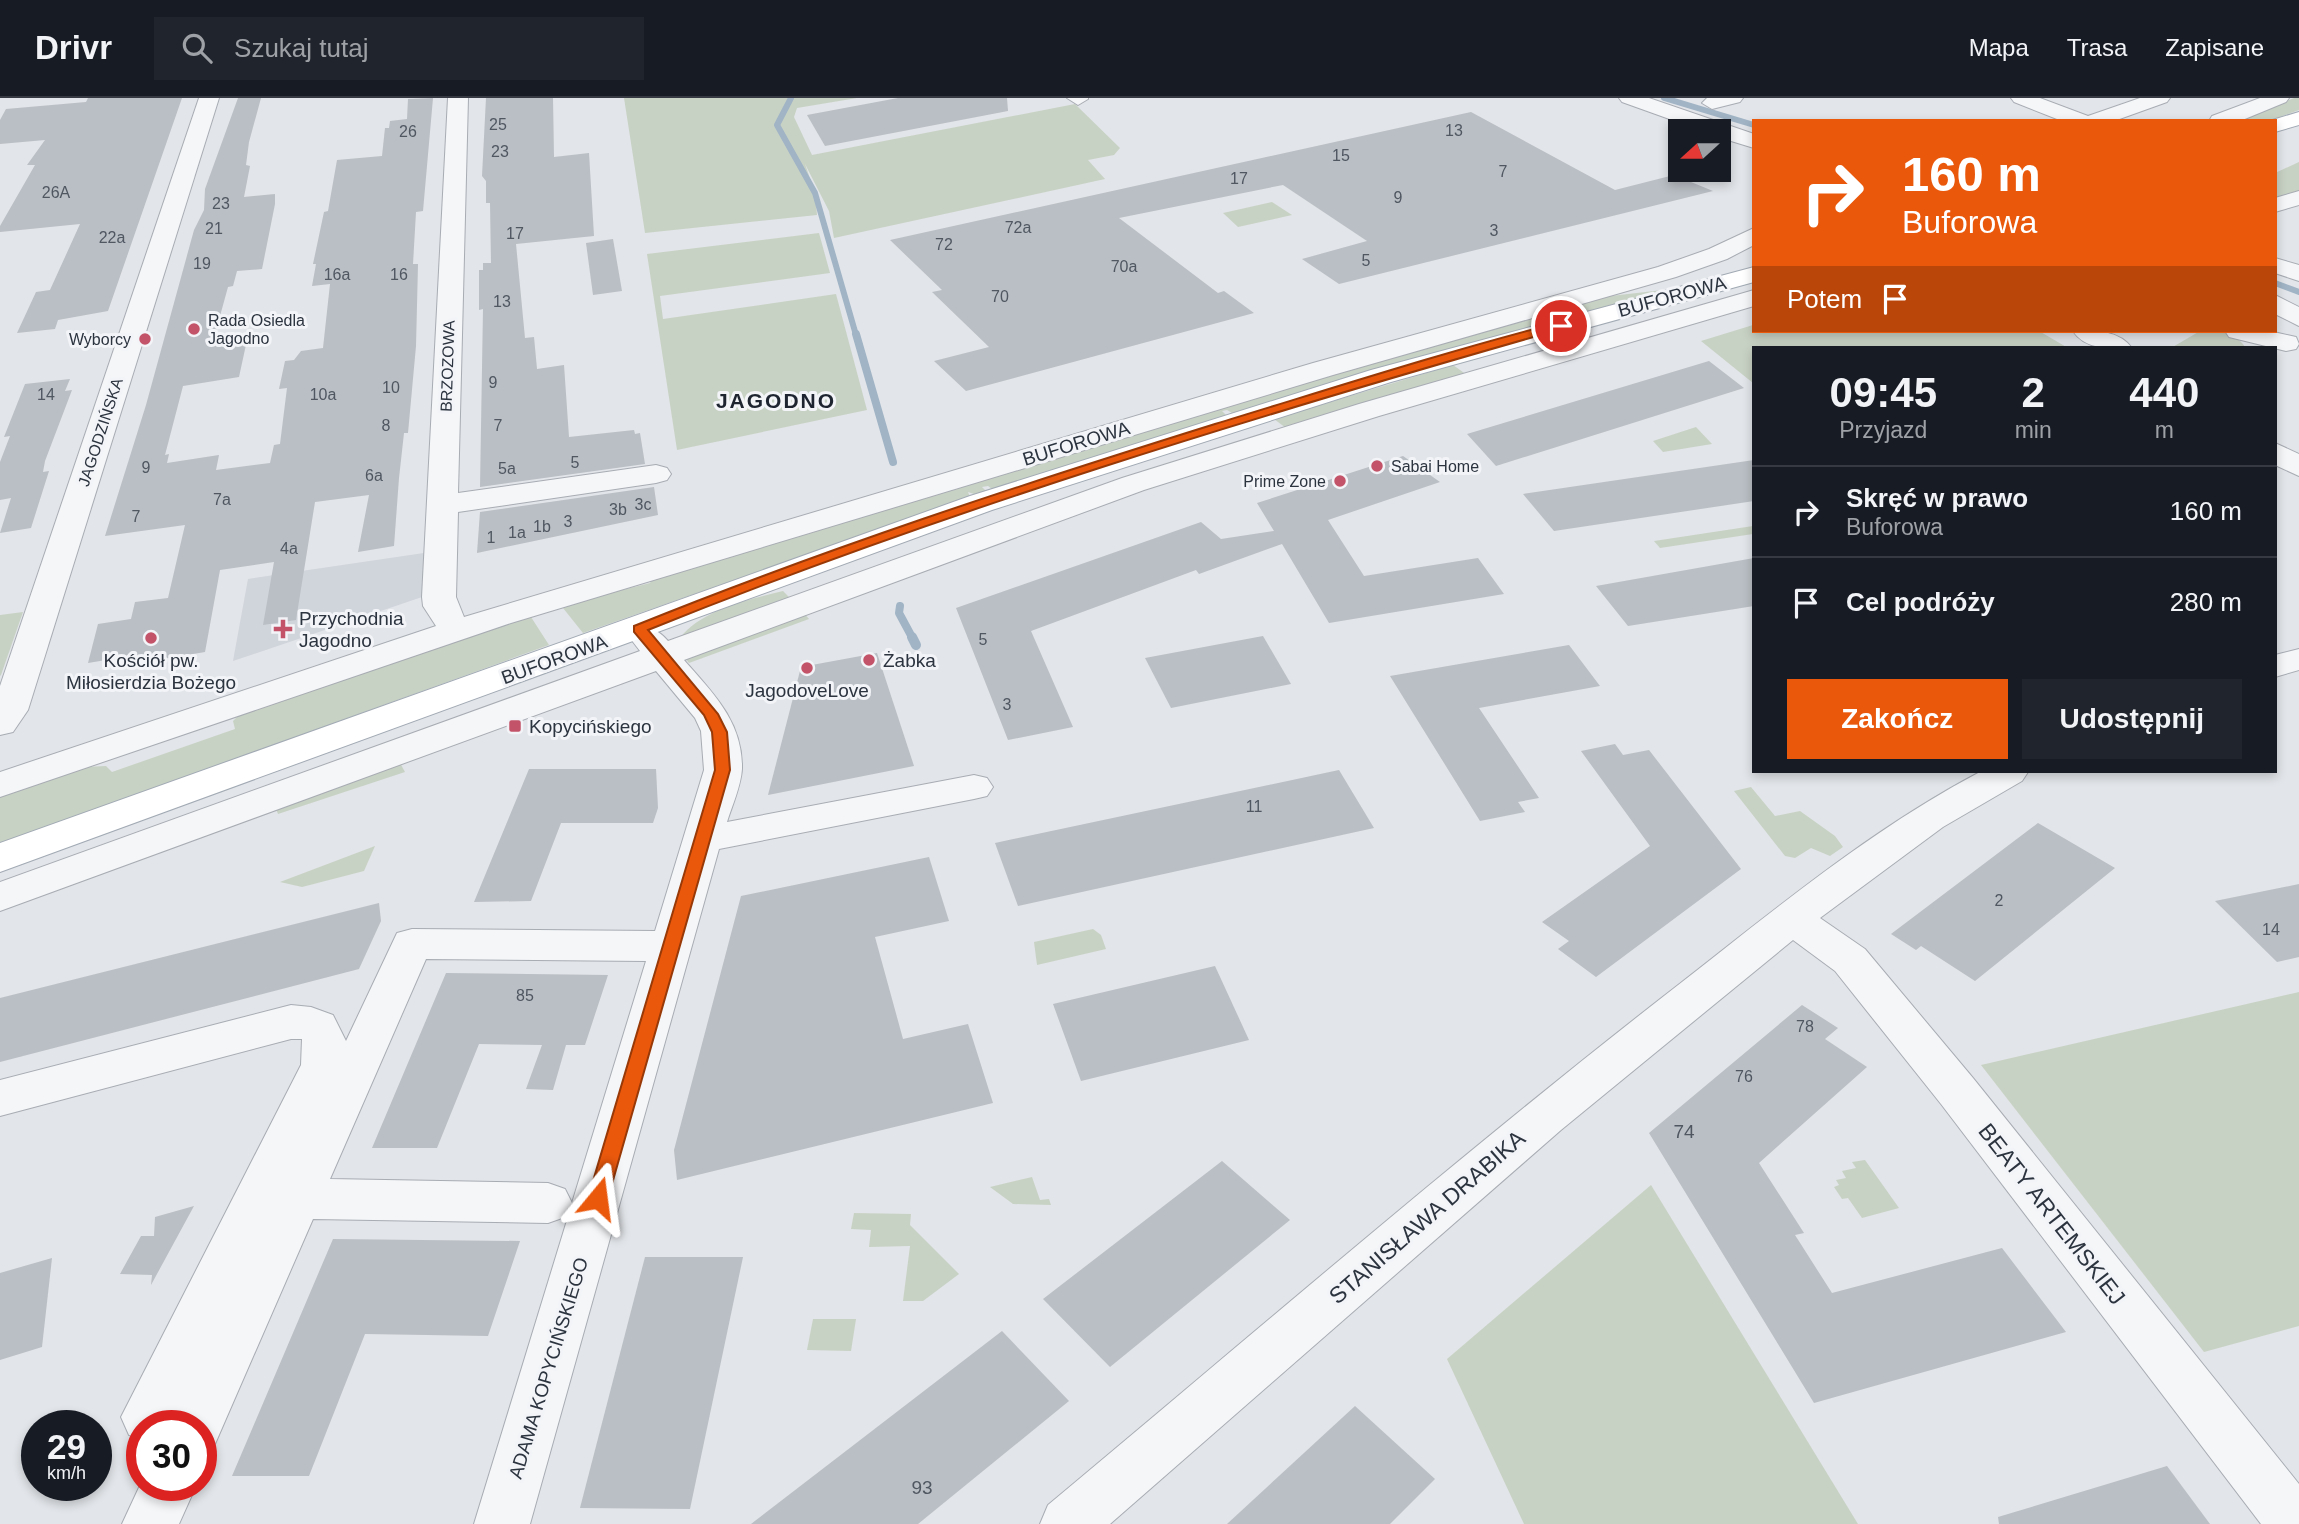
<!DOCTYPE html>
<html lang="pl">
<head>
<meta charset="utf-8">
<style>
	:root { --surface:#171b24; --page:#20242c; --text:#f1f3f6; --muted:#9ea1a6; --line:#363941; --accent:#ea580c }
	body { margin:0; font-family:Arial,sans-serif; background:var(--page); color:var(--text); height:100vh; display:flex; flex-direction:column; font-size:26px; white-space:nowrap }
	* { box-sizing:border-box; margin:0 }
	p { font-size:23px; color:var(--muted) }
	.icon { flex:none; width:38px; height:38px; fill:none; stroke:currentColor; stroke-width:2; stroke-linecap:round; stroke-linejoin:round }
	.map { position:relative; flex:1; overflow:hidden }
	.side { position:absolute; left:1752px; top:248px; width:525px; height:427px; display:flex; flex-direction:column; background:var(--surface); border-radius:0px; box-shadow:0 4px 10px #0003 }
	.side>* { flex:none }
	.hud { position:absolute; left:1752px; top:21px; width:525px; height:214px; border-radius:0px; box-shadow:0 4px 10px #0003; background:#ea580c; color:#fff; overflow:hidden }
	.needle { width:46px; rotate:249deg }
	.controls { position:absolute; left:1668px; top:21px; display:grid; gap:14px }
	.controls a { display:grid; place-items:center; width:63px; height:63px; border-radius:0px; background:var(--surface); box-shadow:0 4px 10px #0003; font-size:35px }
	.speed { position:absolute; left:21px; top:1312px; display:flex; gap:14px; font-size:35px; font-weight:700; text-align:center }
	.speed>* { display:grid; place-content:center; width:91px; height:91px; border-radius:50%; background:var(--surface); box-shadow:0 4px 10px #0003; line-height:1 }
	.speed small { font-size:18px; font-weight:400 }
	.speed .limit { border:10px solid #d22; background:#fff; color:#111 }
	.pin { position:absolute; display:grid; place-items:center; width:60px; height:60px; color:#fff; margin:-30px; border:4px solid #fff; border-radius:50%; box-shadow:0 2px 7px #0007 }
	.me { position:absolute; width:77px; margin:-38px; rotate:16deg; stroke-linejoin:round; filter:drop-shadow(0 0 5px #0008) }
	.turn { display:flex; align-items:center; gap:24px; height:147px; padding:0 35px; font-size:32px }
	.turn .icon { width:91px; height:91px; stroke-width:2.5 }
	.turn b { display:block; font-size:49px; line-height:60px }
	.then { display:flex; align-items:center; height:66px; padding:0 35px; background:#0003; gap:14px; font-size:26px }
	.eta { display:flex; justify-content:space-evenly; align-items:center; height:119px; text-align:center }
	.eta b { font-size:42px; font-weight:600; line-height:49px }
	.action { display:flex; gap:14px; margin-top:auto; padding:14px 35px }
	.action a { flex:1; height:80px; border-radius:0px; background:var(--accent); color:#fff; font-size:28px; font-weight:600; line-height:80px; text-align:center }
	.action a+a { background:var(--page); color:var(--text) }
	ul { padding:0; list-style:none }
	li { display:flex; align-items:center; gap:21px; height:91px; padding:0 35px; border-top:2px solid var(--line) }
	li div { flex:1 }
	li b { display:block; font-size:26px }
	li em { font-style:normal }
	header { display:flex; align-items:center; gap:42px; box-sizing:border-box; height:98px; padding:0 35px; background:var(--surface); border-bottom:2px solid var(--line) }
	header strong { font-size:33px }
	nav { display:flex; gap:38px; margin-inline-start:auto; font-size:24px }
	.search { width:490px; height:63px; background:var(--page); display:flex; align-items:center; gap:18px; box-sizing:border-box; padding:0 24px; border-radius:0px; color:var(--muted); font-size:26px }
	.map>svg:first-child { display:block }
	.built { fill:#d0d4db }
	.green { fill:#c8d2c4 }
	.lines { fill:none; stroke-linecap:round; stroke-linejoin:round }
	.stream-far2 { stroke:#a0b4c6; stroke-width:6 }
	.stream-far1 { stroke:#a0b4c6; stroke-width:8 }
	.stream { stroke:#a0b4c6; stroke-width:10 }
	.building { fill:#babfc5 }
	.minor-casing { stroke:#a8acb3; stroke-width:2 }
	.major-casing { stroke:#a2aab4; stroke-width:2 }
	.minor { fill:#f4f6f8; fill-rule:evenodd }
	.major { fill:#fff; fill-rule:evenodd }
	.route { fill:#ea580c; stroke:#983908; stroke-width:2 }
	.poi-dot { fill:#c35368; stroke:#f2f4f7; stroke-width:2.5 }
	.labels { text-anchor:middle; stroke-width:6; stroke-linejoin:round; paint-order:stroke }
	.number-label { font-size:16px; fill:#505761 }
	.far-poi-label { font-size:16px; fill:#2c3440; stroke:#f2f4f7; text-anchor:start }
	.far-street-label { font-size:16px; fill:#2c3440; stroke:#f2f4f7 }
	.street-label { font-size:19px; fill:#2c3440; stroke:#f2f4f7 }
	.poi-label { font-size:19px; fill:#2c3440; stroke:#f2f4f7; text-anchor:start }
	.near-number-label { font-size:19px; fill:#505761 }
	.far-district-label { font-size:21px; font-weight:bold; letter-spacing:2px; fill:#1e2531; stroke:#f2f4f7 }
	.near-street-label { font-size:23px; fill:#2c3440; stroke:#f2f4f7 }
</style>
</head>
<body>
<header>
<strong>Drivr</strong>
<div class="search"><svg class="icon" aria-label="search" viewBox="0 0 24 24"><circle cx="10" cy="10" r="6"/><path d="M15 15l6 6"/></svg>Szukaj tutaj</div>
<nav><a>Mapa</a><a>Trasa</a><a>Zapisane</a></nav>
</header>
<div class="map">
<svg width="2299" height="1426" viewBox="0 0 2299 1426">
	<rect width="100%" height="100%" fill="#e2e5e9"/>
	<path class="built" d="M424,455l-2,44 -189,64 15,-82z"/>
	<g class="green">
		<path d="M624,0h233l-60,10 -3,9 18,38 263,-51 45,44 -6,7 -26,5 17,19 -271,59 -5,-27 -24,-47 10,29 2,22 -172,18z"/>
		<path d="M2294,0h5v12l-30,11h-33z"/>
		<path d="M2299,64v29l-24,7v-25z"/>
		<path d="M1272,104l20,13 -54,12 -15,-14z"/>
		<path d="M819,135l11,40 -170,23 3,23 173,-25 31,116 -190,40 -30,-196z"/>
		<path d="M1663,192l-431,123 -5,-3 -5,1 4,4 -234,74 -4,-3 -6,1 4,4 -9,4 -9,-3 2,5 -387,136 -20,-25 3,-4 84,-21 2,-4 570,-172 306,-87 -1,-2 75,-21z"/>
		<path d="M1753,227l1,6h285l29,17h-314l-1,35 -52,-42z"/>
		<path d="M2200,233c16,0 35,0 45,16l-74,1z"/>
		<path d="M1453,267l14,10 -181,53 -12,-9z"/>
		<path d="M1696,329l16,17 -49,8 -10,-11z"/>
		<path d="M1753,428v8l-93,14 -6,-7z"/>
		<path d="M783,493l7,7 -110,40c23,-29 68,-38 103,-47z"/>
		<path d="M23,514l-22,63 -1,1v-61z"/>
		<path d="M803,514l6,7 -120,44 -6,-7z"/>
		<path d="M531,519l18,28 -549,199v-47l84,-30 22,-1 6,6 123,-43 -2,-8 8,-8z"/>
		<path d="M400,665l5,9 -127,42 -2,-5z"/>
		<path d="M1751,689l24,29 25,-5 35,25 8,11 -13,9 -19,-8 -16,10 -10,-2 -51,-65z"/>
		<path d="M375,748l-11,25 -62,16 -22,-5z"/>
		<path d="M1093,831l8,6 5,14 -69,16 -3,-23z"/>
		<path d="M2299,894v334l-95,26 -223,-287z"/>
		<path d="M1865,1062l34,48 -37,10 -14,-20 -6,1 -8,-12 5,-2 -3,-5 10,-2 -4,-7 14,-3 -4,-6z"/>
		<path d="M1032,1079l8,23 9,-1 2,6 -38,-1 -23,-17z"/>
		<path d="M1651,1087l207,339h-334l-77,-165z"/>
		<path d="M854,1115l57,1 -1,11 49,49 -36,27h-20l7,-55 -41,1 2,-17 -20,-1z"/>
		<path d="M813,1221h43l-5,32 -44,-1z"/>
	</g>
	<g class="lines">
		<g class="stream-far2">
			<path d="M791,0l-14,27 38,68 41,142"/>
			<path d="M1664,0l90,27"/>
			<path d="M2275,185l24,9"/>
		</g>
		<g class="stream-far1">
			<path d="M856,236l37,128"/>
			<path d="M900,508l-1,7 14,26"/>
		</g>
		<path class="stream" d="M912,539l4,8"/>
	</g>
	<g class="building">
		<path d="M88,0h94l-74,213 -50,9 -3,9 -38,4 19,-41 14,-2 30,-66 -80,8v-6l35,-61h-8l18,-25 -45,4v-24l6,-11 80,-7z"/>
		<path d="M238,0h23l-12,44 -3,23 4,1 -6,31 31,-3v10l-13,65 -25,2 -4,15 -5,1 -16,58 35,-5 -8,37 -56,9 -18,69 4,-1 -2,9 52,-8 -3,15 54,-7 4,-18 6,-1 7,-56 -8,1 6,-28 9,-1 7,-9 22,-3 7,-64 -18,2 4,-22h-3l11,-52 4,-1 9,-51 45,-4 3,-28h4l1,-7 17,-2 1,-20 25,-1 -10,113 -7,1 -3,52h5l-2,82 -8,87h-4l-5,45 -5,68 -36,6 11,-57 -54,7 -19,118 -33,5 11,-63 -54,8 -15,82 -84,14 3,-9 -36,6 10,-39 33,-5 4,-17 33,-4 17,-73 -80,11 41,-131 48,-175 10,-20 1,-21z"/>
		<path d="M486,0h67l1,59 35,-4 5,83 -78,8 9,94 9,-1 3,32 27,-4 5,72 65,-7 1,4 5,-1 5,31 -165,23 3,-178 -4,1v-40h4v-7h8l-1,-60h-4v-22l-4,-5z"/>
		<path d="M898,0h109l1,13 -183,35 -18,-31z"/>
		<path d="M1471,14l144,78 59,-15 39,16 -374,93 -37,-25 65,-18 -84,-56 -164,33 99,75 6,-2 30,22 -288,78 -32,-30 55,-14 -57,-55 10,-2 -52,-50z"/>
		<path d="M613,141l9,52 -29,4 -7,-52z"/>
		<path d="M1709,263l35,27 -248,78 -29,-32z"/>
		<path d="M70,281l-5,12 7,-1 -27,71 -2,11 6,-1 -18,57 -31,5 11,-35 -11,2v-38l10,-26 -6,1 21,-53z"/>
		<path d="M1403,358l37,26 -112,38 36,56 114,-18 26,36 -175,29 -47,-79 -83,30 -3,-4 -165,61 42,96 -65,13 -52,-132 245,-86 20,17 53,-8 -17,-28z"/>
		<path d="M1754,362v41l-200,30 -31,-37z"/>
		<path d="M654,389l4,28 -181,38 3,-41z"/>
		<path d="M1754,460v48l-126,20 -32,-40z"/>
		<path d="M1263,538l28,48 -120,24 -26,-50z"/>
		<path d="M1569,547l31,41 -121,22 60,90 -21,4 7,10 -45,9 -90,-145z"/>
		<path d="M877,555l37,113 -146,29 33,-128z"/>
		<path d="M1615,646l8,11 26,-5 92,119 -145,108 -38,-28 11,-8 -27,-19 108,-76 -69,-95z"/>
		<path d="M529,671h127l2,39 -5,15h-92l-30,78 -57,1z"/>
		<path d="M1339,672l35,58 -356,78 -23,-63z"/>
		<path d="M2038,725l77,45 -140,113 -54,-35 -5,4 -25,-16z"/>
		<path d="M929,759l20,64 -74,16 28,102 65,-15 25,79 -316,77 -3,-30 67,-254z"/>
		<path d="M2299,786v73l-22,5 -62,-61z"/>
		<path d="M379,805l2,18 -22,48 -359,93v-64z"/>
		<path d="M1215,868l34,74 -168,41 -28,-77z"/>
		<path d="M446,875l162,2 -23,70h-19l-13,45 -27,-1 16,-44 -63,-1 -42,104h-65z"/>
		<path d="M1802,907l36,23 -13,11 42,28 -108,96 45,70 -9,2 37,58 170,-45 64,84 -252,71 -165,-270z"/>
		<path d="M1222,1063l68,59 -180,147 -67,-68z"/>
		<path d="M194,1108l-43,79 1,-10 -32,-1 21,-38h13l1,-19z"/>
		<path d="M333,1141l187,2 -32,95 -123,-2 -56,142h-77z"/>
		<path d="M645,1159h98l-53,252 -110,-1z"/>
		<path d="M52,1160l-10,89 -42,13v-87z"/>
		<path d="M1002,1233l67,70 -151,123h-167z"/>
		<path d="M1355,1308l80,73 -45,45h-163z"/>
		<path d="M2167,1368l43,58h-211l-1,-7z"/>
	</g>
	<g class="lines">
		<defs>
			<g id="minor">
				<path d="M199,0h20l-191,612 -15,22 -13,3v-49z"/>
				<path d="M448,0h20l-10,395 198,-28 11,3 4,6 -4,6 -11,3 -198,29 -2,85 8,20 849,-254 345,-96 51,-18 45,-21v17l-27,14 -51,18 -343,98 -822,248 -511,174v-25l436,-146 -13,-20 -1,-9z"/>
				<path d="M1067,0h21v1l-10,6z"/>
				<path d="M1619,0h30l105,36v14l-36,-11v-6h-15l-81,-29z"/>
				<path d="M1743,0l-3,4 -28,7 -10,-6 5,-5z"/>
				<path d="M2011,0h29l48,18 52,-18h30l-3,4 -53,19h-52l-48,-19z"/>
				<path d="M2260,0h29l-3,4 -46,19h-31l3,-5z"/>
				<path d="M2299,93v14l-24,7v-14z"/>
				<path d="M2275,160l24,7v16l-24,-8z"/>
				<path d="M1754,192v16l-375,110 -235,74 -460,170c29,33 59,62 58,109 -1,17 -10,37 -15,53l247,-47 13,3 6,9 -6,9 -13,3 -255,50 -189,675h-56l98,-320 -7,13 -17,6 -235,-4 -98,225 -14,5v-23h-59v13l-13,-4 -8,-18 180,-352 1,-26h-11l-291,77v-36l291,-75 20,2 22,8 13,26 51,-108 15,-4 243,2 49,-161 -3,-39 -6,-13 -39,-47 -656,240v-29l640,-231 -10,-13 5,-7c15,-4 23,-2 33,10l454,-163 237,-74zM426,861l220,2 -74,242 -7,-14 -17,-6 -218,-4z"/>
				<path d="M2275,197l24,12v19l-24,-12z"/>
				<path d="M2073,233c21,0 45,-2 59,17 -21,1 -47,2 -59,-17z"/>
				<path d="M2225,233h44l27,6 3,7 -3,5 -10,2 -57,-14z"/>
				<path d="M2275,345l24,11v22l-24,-11z"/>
				<path d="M2299,551v21l-24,7v-22z"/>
				<path d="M1980,674h48l-6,9 -79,46 -123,91 45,31 108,129 326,406v40h-38l-320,-420 -106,-133 -42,-31 -232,190 -451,394h-70l8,-19c205,-171 406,-345 616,-509 102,-79 202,-164 316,-224z"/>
				<path d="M142,1383v5h54l-17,38h-57z"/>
			</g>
			<g id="major">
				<path d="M2299,14v13l-24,7v-11h-6z"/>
				<path d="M1754,169v15l-363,100 -399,128 -992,362v-29l970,-347 401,-126z"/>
			</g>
		</defs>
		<use href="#minor" class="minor-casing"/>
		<use href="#major" class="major-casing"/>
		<use href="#minor" class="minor"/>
		<use href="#major" class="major"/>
	</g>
	<path class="route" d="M1561,224l4,1v5c-309,88 -619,182 -917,302l70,84 9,18 3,38 -122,428 -3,6h-14l-3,-6 127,-428 -3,-38 -8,-17 -70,-83v-6c190,-77 386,-141 581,-202 115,-35 229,-72 346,-102z"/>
	<g class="poi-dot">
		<circle cx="194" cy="231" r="7"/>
		<circle cx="145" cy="241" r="7"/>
		<circle cx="1377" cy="368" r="7"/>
		<circle cx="1340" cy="383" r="7"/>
		<path d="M279.5 520.5h7v7h7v7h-7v7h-7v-7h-7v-7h7z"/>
		<circle cx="151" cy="540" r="7"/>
		<circle cx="869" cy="562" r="7"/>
		<circle cx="807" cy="570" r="7"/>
		<rect x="508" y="621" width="14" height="14" rx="3.5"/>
	</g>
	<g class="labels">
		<g class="number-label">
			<text x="498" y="32">25</text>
			<text x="1454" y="38">13</text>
			<text x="408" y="39">26</text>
			<text x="500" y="59">23</text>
			<text x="1341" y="63">15</text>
			<text x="1503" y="79">7</text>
			<text x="1239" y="86">17</text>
			<text x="56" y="100">26A</text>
			<text x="1398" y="105">9</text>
			<text x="221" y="111">23</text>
			<text x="1018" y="135">72a</text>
			<text x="214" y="136">21</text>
			<text x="1494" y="138">3</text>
			<text x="515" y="141">17</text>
			<text x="112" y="145">22a</text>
			<text x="944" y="152">72</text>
			<text x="1366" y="168">5</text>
			<text x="202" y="171">19</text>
			<text x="1124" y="174">70a</text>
			<text x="337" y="182">16a</text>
			<text x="399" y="182">16</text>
			<text x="1000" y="204">70</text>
			<text x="502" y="209">13</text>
			<text x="493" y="290">9</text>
			<text x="391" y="295">10</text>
			<text x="46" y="302">14</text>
			<text x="323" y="302">10a</text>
			<text x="386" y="333">8</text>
			<text x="498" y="333">7</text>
			<text x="575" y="370">5</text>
			<text x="146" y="375">9</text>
			<text x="507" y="376">5a</text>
			<text x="374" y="383">6a</text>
			<text x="222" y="407">7a</text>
			<text x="643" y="412">3c</text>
			<text x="618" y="417">3b</text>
			<text x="136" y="424">7</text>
			<text x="568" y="429">3</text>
			<text x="542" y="434">1b</text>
			<text x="517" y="440">1a</text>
			<text x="491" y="445">1</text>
			<text x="289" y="456">4a</text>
			<text x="983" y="547">5</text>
			<text x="1007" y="612">3</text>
			<text x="1254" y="714">11</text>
			<text x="1999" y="808">2</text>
			<text x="2271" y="837">14</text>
			<text x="525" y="903">85</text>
			<text x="1805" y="934">78</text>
			<text x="1744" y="984">76</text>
		</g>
		<g class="far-poi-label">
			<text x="208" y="228">Rada Osiedla<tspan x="208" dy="18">Jagodno</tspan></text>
			<text x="131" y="247" text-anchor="end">Wyborcy</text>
			<text x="1391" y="374">Sabai Home</text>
			<text x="1326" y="389" text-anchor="end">Prime Zone</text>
		</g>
		<g class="far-street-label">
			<text transform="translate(447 268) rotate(-88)" y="6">BRZOZOWA</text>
			<text transform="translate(100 334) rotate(-72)" y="6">JAGODZIŃSKA</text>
		</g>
		<g class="street-label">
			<text transform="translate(1672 198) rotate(-15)" y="7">BUFOROWA</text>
			<text transform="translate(1076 345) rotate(-17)" y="7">BUFOROWA</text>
			<text transform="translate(554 561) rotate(-20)" y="7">BUFOROWA</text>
			<text transform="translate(548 1270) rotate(-73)" y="7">ADAMA KOPYCIŃSKIEGO</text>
		</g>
		<g class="poi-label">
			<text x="299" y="527">Przychodnia<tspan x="299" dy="22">Jagodno</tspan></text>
			<text x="151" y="569" text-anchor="middle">Kościół pw.<tspan x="151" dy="22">Miłosierdzia Bożego</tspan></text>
			<text x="883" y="569">Żabka</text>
			<text x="807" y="599" text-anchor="middle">JagodoveLove</text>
			<text x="529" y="635">Kopycińskiego</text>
		</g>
		<g class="near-number-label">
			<text x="1684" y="1040">74</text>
			<text x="922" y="1396">93</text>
		</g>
		<g class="far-district-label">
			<text x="776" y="310">JAGODNO</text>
		</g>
		<g class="near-street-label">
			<text transform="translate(2052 1116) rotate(52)" y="8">BEATY ARTEMSKIEJ</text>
			<text transform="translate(1427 1119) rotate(-41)" y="8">STANISŁAWA DRABIKA</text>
		</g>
	</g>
</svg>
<div class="controls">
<a><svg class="needle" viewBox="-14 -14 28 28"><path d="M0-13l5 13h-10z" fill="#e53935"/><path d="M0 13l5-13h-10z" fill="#9ea1a6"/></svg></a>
</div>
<div class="speed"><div>29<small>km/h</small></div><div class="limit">30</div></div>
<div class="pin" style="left:1561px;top:228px;background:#d93025"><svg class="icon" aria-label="arrive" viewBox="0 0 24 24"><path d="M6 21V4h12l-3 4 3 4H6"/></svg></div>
<svg class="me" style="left:598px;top:1100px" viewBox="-20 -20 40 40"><path d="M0-17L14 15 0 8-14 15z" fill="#ea580c" stroke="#fff" stroke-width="4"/></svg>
<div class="hud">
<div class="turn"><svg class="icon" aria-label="right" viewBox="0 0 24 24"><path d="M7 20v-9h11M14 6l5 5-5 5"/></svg><div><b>160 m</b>Buforowa</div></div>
<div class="then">Potem<svg class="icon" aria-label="arrive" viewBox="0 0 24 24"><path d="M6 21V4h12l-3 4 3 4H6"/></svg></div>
</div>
<section class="side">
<div class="eta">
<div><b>09:45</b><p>Przyjazd</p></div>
<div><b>2</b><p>min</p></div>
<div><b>440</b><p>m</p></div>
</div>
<ul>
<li><svg class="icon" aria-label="right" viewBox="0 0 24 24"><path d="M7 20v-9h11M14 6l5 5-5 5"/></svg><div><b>Skręć w prawo</b><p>Buforowa</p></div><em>160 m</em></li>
<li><svg class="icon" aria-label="arrive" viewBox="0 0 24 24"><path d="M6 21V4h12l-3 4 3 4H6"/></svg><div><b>Cel podróży</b></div><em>280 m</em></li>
</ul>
<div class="action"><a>Zakończ</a><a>Udostępnij</a></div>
</section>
</div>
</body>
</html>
